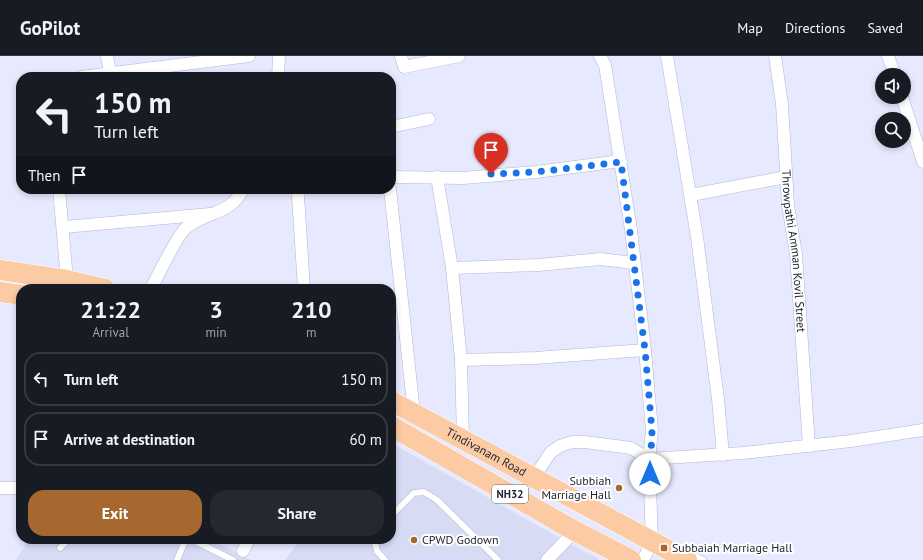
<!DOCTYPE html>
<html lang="en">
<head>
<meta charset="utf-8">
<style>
	:root { --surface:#171b24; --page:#242831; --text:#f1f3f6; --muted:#9ea1a6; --line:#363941; --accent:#a76830 }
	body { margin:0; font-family:"PT Sans",sans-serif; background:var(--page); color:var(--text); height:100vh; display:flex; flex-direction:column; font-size:15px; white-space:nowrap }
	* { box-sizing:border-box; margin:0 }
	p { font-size:13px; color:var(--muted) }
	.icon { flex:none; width:22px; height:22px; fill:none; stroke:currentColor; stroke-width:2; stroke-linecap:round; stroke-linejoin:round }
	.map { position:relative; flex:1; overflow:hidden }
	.drawer { position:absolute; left:16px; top:228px; width:380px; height:260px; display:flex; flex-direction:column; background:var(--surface); border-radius:16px; box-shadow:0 2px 6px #0003 }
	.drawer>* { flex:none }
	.banner { position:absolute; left:16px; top:16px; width:380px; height:122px; border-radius:16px; box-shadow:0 2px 6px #0003; background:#171b24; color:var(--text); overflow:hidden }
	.buttons { position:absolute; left:875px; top:12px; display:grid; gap:8px }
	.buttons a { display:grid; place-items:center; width:36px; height:36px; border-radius:50%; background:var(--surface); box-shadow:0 2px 6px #0003; font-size:20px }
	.pin { position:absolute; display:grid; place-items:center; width:34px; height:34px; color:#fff; margin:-41px -17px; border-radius:50% 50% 50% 0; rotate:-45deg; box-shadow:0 0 4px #0007 }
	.pin .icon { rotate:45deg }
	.me { position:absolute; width:44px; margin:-22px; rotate:0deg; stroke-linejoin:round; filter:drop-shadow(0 0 3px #0008) }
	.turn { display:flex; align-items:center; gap:14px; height:84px; padding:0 12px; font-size:18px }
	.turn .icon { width:52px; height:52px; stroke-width:2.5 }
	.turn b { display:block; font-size:28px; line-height:34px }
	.then { display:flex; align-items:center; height:38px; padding:0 12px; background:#0003; gap:8px; font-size:15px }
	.eta { display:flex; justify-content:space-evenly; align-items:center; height:68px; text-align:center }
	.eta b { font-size:24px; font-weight:700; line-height:28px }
	.action { display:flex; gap:8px; margin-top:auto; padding:8px 12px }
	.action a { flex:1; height:46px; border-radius:16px; background:var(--accent); color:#fff; font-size:16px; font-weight:700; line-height:46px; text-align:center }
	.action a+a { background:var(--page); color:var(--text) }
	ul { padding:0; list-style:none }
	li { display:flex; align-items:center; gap:12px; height:54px; margin:0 8px 6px; padding:0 4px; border:2px solid var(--line); border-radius:16px }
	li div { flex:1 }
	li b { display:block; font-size:15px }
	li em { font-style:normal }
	header { display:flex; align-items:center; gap:24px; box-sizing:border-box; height:56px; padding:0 20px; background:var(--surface); border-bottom:1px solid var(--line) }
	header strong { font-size:19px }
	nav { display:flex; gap:22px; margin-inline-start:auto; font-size:14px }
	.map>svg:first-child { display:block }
	.built { fill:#d7dbf4 }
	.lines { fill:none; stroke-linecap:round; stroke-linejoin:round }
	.service-casing { stroke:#b1b6d6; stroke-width:7 }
	.minor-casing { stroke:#b1b6d6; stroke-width:13 }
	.trunk-casing { stroke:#fff; stroke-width:21 }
	.service { stroke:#fff; stroke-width:6 }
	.minor { stroke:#fff; stroke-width:12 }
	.trunk { stroke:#fccba4; stroke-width:20 }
	.route { stroke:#1a73e8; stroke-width:7; stroke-dasharray:0 12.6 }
	.poi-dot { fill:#a76830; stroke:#fff; stroke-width:1.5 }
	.labels { text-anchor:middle; stroke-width:4; stroke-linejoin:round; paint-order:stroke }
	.shield { fill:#fff; stroke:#65666f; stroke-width:1 }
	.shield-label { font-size:11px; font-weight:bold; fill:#232531 }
	.street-label { font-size:12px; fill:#232531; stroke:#fff }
	.poi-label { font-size:12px; fill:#232531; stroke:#fff; text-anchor:start }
</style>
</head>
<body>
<header>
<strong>GoPilot</strong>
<nav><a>Map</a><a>Directions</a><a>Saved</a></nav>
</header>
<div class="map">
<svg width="923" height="504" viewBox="0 0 923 504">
	<rect width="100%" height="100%" fill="#e7eafe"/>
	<g class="built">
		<path d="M391,387l174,98 35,19h-315l16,-21h90z"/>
		<path d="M29,483h181l41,21h-235z"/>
	</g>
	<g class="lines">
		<defs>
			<g id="service">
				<path d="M391,460l23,-23 10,-1 13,8 61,60"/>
				<path d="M191,483l42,21"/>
				<path d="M374,483l3,12 8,9"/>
				<path d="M60,492l9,-9"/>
				<path d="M689,497l14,7"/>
				<path d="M177,504l9,-21"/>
			</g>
			<g id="minor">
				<path d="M107,0l3,17"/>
				<path d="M401,0l3,11 55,-11"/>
				<path d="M600,0l5,9 26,165 14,120 7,81 -3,28 3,83 -9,18"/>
				<path d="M667,0l30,181 21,162 5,56"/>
				<path id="s1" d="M775,0l7,48 6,101 8,49 13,192"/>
				<path d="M888,0l7,19"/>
				<path d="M81,21l168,-21"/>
				<path d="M278,21l1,-21"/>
				<path d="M902,41l21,65"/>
				<path d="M391,71l38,-8"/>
				<path d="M391,121l72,1 73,-6 85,-11"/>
				<path d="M437,121l15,91 9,92 2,79"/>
				<path d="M59,133l8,91"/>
				<path d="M390,133l24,224"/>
				<path d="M691,139l95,-18"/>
				<path d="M298,140l6,93"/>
				<path d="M64,171l146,-13"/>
				<path d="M452,212l87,-3 61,-6 34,4"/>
				<path d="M151,233c6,-12 27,-55 35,-61 20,-17 45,-13 57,-39"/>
				<path d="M461,304l74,-2 110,-8"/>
				<path d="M534,421l17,-25 9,-6 12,-4h13l46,6 18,11 94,-6 108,-12 72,-11"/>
				<path d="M0,432h21"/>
				<path d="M243,495l6,-12"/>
				<path d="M547,504l28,-29"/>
			</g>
			<g id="trunk">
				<path d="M0,214l67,10 38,9"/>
				<path d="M0,236l21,3"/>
				<path id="s2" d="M391,345l296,159"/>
				<path d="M391,370l184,105 56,29"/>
			</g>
		</defs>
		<use href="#service" class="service-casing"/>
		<use href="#minor" class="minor-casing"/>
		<use href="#trunk" class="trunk-casing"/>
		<use href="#service" class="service"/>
		<use href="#minor" class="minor"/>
		<use href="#trunk" class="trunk"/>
	</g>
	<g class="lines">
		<path class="route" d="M491,118l45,-2 85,-10 24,188 7,81 -2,43"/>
	</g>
	<g class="poi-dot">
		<circle cx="619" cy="432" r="4"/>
		<circle cx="414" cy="484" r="4"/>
		<rect x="660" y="488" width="8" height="8" rx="2"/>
	</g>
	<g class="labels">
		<rect class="shield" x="492" y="429" width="36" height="18" rx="3"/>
		<g class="shield-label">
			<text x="510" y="442">NH32</text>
		</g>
		<g class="street-label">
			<text dy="4" stroke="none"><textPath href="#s1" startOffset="196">Throwpathi Amman Kovil Street</textPath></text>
			<text dy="4" stroke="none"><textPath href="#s2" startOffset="108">Tindivanam Road</textPath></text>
		</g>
		<g class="poi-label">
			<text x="611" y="429" text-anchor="end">Subbiah<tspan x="611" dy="14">Marriage Hall</tspan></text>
			<text x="422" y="488">CPWD Godown</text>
			<text x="672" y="496">Subbaiah Marriage Hall</text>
		</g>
	</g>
</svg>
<div class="buttons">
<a><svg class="icon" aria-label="sound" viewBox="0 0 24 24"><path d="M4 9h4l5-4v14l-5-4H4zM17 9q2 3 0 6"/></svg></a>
<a><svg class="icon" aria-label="search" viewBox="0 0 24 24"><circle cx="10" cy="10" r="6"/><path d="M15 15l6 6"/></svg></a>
</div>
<div class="pin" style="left:491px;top:118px;background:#d93025"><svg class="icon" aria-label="arrive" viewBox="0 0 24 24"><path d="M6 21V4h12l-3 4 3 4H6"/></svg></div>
<svg class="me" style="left:650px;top:418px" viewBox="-20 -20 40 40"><circle r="19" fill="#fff"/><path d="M0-13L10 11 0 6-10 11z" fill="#1a73e8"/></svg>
<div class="banner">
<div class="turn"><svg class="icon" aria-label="left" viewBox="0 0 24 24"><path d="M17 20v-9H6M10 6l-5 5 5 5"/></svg><div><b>150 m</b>Turn left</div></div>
<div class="then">Then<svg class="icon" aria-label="arrive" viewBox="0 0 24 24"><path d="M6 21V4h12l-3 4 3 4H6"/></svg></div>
</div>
<section class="drawer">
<div class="eta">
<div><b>21:22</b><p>Arrival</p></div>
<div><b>3</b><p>min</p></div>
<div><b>210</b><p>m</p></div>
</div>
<ul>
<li><svg class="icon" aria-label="left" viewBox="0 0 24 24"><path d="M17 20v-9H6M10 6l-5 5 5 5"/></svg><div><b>Turn left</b></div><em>150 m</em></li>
<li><svg class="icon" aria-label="arrive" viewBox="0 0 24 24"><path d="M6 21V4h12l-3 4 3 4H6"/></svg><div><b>Arrive at destination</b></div><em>60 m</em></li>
</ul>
<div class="action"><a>Exit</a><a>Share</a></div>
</section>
</div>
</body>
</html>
